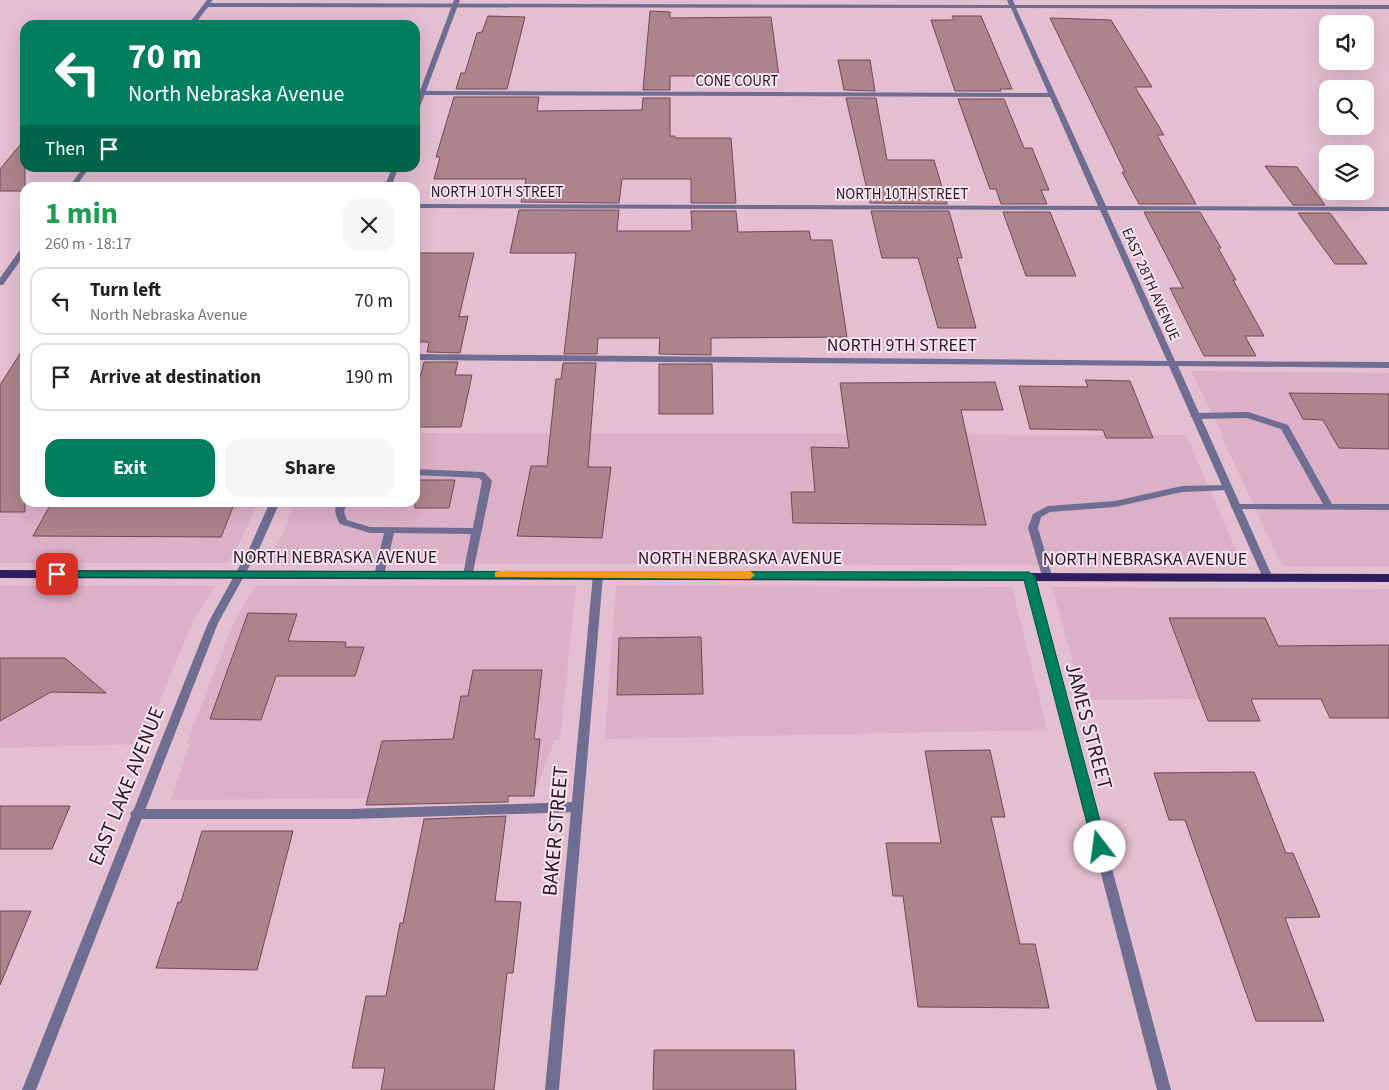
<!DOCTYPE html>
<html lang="en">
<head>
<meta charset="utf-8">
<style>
	:root { --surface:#fff; --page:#f6f6f6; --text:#202124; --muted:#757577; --line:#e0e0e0; --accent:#017e5d }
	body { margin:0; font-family:"Source Sans 3",sans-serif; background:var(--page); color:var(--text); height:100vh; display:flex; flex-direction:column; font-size:19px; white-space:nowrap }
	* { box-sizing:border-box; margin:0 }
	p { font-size:16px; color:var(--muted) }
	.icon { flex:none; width:28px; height:28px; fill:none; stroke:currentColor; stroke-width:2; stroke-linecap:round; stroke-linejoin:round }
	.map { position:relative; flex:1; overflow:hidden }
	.drawer { position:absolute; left:20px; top:182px; width:400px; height:325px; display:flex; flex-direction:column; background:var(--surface); border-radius:15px; box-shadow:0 5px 20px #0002 }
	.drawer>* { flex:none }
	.banner { position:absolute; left:20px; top:20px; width:400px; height:152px; border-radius:15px; box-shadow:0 5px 20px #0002; background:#017e5d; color:#fff; overflow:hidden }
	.controls { position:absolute; left:1319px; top:15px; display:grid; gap:10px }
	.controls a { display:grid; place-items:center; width:55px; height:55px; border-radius:10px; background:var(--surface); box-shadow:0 5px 20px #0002; font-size:25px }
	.pin { position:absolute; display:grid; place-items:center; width:42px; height:42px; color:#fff; margin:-21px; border-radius:10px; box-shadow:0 2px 8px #0006 }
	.me { position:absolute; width:55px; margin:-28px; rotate:345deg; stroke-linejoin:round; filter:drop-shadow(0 0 4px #0008) }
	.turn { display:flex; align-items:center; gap:18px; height:105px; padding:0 25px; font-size:22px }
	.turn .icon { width:65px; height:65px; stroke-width:2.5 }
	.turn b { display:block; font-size:35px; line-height:42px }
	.then { display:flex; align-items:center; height:48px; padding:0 25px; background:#0003; gap:10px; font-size:19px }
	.round { display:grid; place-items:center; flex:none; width:52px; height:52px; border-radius:15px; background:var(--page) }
	.headline { display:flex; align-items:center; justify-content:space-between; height:85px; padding:0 25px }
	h1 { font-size:30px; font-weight:700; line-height:38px; color:#1e9e55 }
	.primary-button { display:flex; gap:10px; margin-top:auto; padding:10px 25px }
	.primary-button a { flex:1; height:58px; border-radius:15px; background:var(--accent); color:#fff; font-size:20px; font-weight:700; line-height:58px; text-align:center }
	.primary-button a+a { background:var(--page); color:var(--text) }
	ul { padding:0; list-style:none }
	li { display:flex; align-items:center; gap:15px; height:68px; margin:0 10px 8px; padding:0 15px; border:2px solid var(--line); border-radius:15px }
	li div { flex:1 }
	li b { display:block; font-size:19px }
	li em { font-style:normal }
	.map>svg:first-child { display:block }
	.built { fill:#dcb0c7 }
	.building { fill:#ad848b; stroke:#6e4a51 }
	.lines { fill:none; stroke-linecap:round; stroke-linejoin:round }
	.service { fill:#6f6d92; fill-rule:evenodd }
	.minor { fill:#6f6d92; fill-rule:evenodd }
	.tertiary { fill:#6f6d92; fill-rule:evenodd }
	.primary { fill:#2b1f5e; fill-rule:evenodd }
	.route { fill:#017e5d; stroke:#01523c }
	.slow { fill:#f59e0b }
	.labels { text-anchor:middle; stroke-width:4; stroke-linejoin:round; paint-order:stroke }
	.far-street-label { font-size:15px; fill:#281a21; stroke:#f9e5ef }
	.street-label { font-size:18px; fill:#281a21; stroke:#f9e5ef }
	.near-street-label { font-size:21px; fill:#281a21; stroke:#f9e5ef }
</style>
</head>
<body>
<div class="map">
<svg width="1389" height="1090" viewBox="0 0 1389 1090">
	<rect width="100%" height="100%" fill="#e4bed1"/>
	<g class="built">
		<path d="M1191,371l198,2v193h-107l-61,-131 1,-1z"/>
		<path d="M0,381l25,1v120l232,1 -11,27 -18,33h-228z"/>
		<path d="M415,433l771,2 57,131 -976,-3 17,-32 10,-28 121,-1z"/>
		<path d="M0,586h215l-23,37 -50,121 -142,4z"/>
		<path d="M255,586h321l-16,154h-5l-22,57 -362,3 19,-56 -3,-1 46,-119z"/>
		<path d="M616,586l396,1 35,143 -442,9z"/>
		<path d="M1052,587l337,2v108l-306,3z"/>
	</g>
	<g class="building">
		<path d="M650,11l20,1v6l101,-1 8,59h-109v14h-27z"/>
		<path d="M488,16l37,1 -18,72h-51l5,-16h4l12,-40 5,-1z"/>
		<path d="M952,16h29l31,73h-12l1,2h-46l-24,-71h23z"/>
		<path d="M1050,18l61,2 41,67h-17l29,48h-7l39,69h-57l-17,-32h3z"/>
		<path d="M838,60h32l5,31 -31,-1z"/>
		<path d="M454,97h85l-2,14 105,-1 1,-12h27v38h5v2h56l5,65h-45v-24h-69l-3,24 -98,-1 5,-23h-92l6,-22h-4z"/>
		<path d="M846,98h30l11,62h47l13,44 -77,-1z"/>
		<path d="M958,99h46l20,49h8l17,42h-8l6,14h-46l-5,-15h-6z"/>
		<path d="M25,139v52h-25v-22z"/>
		<path d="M1265,166l32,1 28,38h-32z"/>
		<path d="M519,210h100l-2,21h73l2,-2 -1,-18h45l2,21 71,-1 2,9h21l15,97 -136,1v17l-52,-1 1,-16h-62l-1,16h-33l12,-101h-66z"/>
		<path d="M871,211h78l13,47h-5l19,70h-38l-20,-70h-36z"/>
		<path d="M1003,212h47l26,64h-50z"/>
		<path d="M1144,212h56l21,36h-3l18,32h-3l31,56h-19l11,20h-52l-34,-68h13z"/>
		<path d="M1298,213h32l37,51h-32z"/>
		<path d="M415,253h59l-15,64 9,-1 -8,37 -33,-1 2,-10h-14z"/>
		<path d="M25,346v166h-25v-127z"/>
		<path d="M424,362h34l-3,13h17l-11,52h-46v-30z"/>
		<path d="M563,363h33l-8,104h23l-9,71 -85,-2 14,-70h16l9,-87h5z"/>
		<path d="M659,364h53l1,50h-54z"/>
		<path d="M1085,380l45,1 23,57h-47l-3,-8 -73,-1 -11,-43 69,1z"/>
		<path d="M995,382l8,28h-42l25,115 -193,-2 -2,-31h24l-4,-45 38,1 -9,-65z"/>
		<path d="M1289,393l100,1v55l-50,-1 -16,-28 -20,-1z"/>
		<path d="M415,480h40l-6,28h-34z"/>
		<path d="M52,502h183l-14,35 -188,-1z"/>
		<path d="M248,613l49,1 -9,27 58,1 -1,5h19l-9,29h-79l-15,44 -51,-1z"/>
		<path d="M1169,618h96l13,28 111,-1v73h-59l-9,-19h-70l9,22h-52z"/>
		<path d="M701,637l2,57 -86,1 2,-57z"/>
		<path d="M0,658h65l41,35 -55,-1 -51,29z"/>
		<path d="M473,670h69l-8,69h6l-6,57h-26v6l-142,3 16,-64 71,-2 8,-43h7z"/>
		<path d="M990,750l15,67h-14l29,127h15l14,64 -131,-1 -15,-111h-10l-7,-53h55l-16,-92z"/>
		<path d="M1254,772l32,81h7l27,64 -35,1 39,103h-68l-71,-201h-16l-15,-47z"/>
		<path d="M0,806h70l-18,43h-52z"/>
		<path d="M506,816l-11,85 26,1 -8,71h-6l-13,117h-113l4,-22h-33l14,-72h20l14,-73h3l21,-104z"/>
		<path d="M202,831h91l-36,139 -101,-2 22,-66h3z"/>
		<path d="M0,911h31l-31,74z"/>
		<path d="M654,1050h140l2,40h-143z"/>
	</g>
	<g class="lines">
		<g class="service">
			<path d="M1248,412l40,13 44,79h57v6l-156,-1 -2,-2 5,-3h87l-42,-75 -34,-11 -53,1 -4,-3 4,-3z"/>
			<path d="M415,469l67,3 3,1 7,8 -20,96h-8l-1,-2 8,-41 -77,-1 -10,42 -5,3 -5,-3 10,-42h-14l-30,-9c-5,-8 -6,-13 -3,-22h10l-3,10 3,8 23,7 103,1 9,-47 -3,-3 -64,-3z"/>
			<path d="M1227,485l5,3 -2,2 -48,2 -67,15 -65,5 -9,5 -3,11 14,48 -5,3 -5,-3 -14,-48 5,-14 15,-8 67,-5 67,-15z"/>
			<path d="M577,802l4,2 2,3 -2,3 -4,2 -227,7h-214l-4,-2 -2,-3 2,-3 4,-2h214z"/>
		</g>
		<g class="minor">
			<path d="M207,0h6l-3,3 799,2 -2,-5h6l2,5h374v4l-373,-1 90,198 283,1v4l-282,-1 68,151 214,1v6l-211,-2 95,212 -5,3 -5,-3 -94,-212 -754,-6v-6l752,7 -67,-151 -685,-2v-4l683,2 -48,-109 -628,-2 -3,-2 3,-2 626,2 -37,-85 -803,-1 -14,18h-6z"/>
			<path d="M83,168h6l-14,20h-7z"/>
			<path d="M22,247h3v7l-22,31h-3v-7z"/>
			<path d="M598,572l5,3 -44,515h-14l48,-515z"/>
			<path d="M1029,573l5,3 137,514h-14l-133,-514z"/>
		</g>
		<g class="tertiary">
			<path d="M454,0h6l-42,112 -3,2v-10z"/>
			<path d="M392,168h6l-7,20h-7z"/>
			<path d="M270,502h10l-21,47 -41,74 -182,467h-14l186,-467 41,-74z"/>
		</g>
		<path class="primary" d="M0,570l1389,4v8l-1389,-4z"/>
	</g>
	<path class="route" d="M57,571l972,1 6,4 72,271 -2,4h-10l-2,-4 -69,-267 -971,-3v-5z"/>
	<path class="slow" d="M499,571h251l5,4 -5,4 -255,-2v-5z"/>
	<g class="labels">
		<g class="far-street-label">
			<text x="737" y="86">CONE COURT</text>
			<text x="497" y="197">NORTH 10TH STREET</text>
			<text x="902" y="199">NORTH 10TH STREET</text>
			<text transform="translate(1151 284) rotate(66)" y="5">EAST 28TH AVENUE</text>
		</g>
		<g class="street-label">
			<text x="902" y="351">NORTH 9TH STREET</text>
			<text x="335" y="563">NORTH NEBRASKA AVENUE</text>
			<text x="740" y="564">NORTH NEBRASKA AVENUE</text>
			<text x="1145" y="565">NORTH NEBRASKA AVENUE</text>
		</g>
		<g class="near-street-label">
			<text transform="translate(1089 726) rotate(75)" y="7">JAMES STREET</text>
			<text transform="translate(126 786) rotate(-68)" y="7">EAST LAKE AVENUE</text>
			<text transform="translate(555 831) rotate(-85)" y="7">BAKER STREET</text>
		</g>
	</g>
</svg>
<div class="controls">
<a><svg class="icon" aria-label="sound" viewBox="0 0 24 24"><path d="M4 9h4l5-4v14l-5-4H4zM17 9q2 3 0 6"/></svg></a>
<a><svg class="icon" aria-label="search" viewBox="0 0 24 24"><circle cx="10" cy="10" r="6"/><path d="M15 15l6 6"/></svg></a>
<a><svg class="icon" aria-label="layers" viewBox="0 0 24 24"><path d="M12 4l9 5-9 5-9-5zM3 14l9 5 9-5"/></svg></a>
</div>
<div class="pin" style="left:57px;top:574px;background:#d93025"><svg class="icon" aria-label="arrive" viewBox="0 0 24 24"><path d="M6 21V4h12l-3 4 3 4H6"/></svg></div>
<svg class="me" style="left:1100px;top:847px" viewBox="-20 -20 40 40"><circle r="19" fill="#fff"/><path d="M0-13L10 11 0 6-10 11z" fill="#017e5d"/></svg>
<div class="banner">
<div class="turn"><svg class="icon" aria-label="left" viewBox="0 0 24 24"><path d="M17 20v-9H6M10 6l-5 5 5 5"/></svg><div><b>70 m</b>North Nebraska Avenue</div></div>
<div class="then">Then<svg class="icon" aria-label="arrive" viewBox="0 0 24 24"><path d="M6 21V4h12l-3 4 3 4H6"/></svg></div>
</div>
<section class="drawer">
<div class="headline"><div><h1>1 min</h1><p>260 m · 18:17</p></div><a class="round"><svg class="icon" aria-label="close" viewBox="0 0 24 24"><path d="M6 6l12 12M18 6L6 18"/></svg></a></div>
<ul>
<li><svg class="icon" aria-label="left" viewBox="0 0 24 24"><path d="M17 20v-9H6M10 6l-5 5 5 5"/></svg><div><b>Turn left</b><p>North Nebraska Avenue</p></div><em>70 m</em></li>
<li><svg class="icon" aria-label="arrive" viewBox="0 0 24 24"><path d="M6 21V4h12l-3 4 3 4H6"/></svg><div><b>Arrive at destination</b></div><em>190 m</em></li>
</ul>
<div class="primary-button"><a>Exit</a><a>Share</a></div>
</section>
</div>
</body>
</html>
